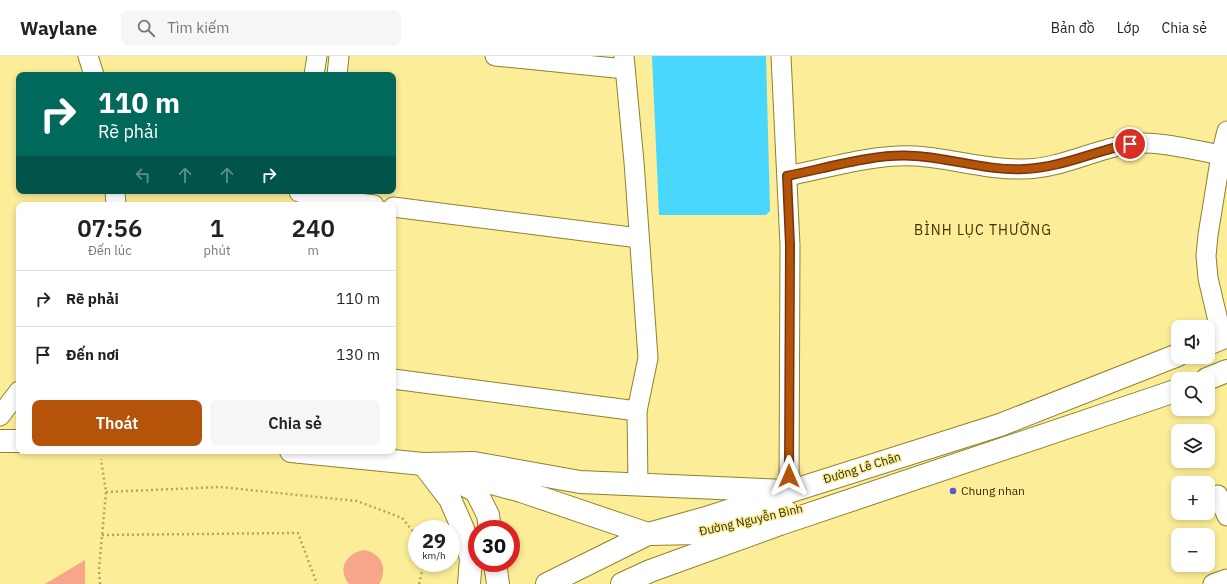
<!DOCTYPE html>
<html lang="vi">
<head>
<meta charset="utf-8">
<style>
	:root { --surface:#fff; --page:#f6f6f6; --text:#222; --muted:#767676; --line:#e0e0e0; --accent:#b45309 }
	body { margin:0; font-family:"IBM Plex Sans",sans-serif; background:var(--page); color:var(--text); height:100vh; display:flex; flex-direction:column; font-size:15px; white-space:nowrap }
	* { box-sizing:border-box; margin:0 }
	p { font-size:13px; color:var(--muted) }
	.icon { flex:none; width:22px; height:22px; fill:none; stroke:currentColor; stroke-width:2; stroke-linecap:round; stroke-linejoin:round }
	.map { position:relative; flex:1; overflow:hidden }
	.side { position:absolute; left:16px; top:146px; width:380px; height:252px; display:flex; flex-direction:column; background:var(--surface); border-radius:8px; box-shadow:0 2px 6px #0003 }
	.side>* { flex:none }
	.guide { position:absolute; left:16px; top:16px; width:380px; height:122px; border-radius:8px; box-shadow:0 2px 6px #0003; background:#00695c; color:#fff; overflow:hidden }
	.controls { position:absolute; left:1171px; top:264px; display:grid; gap:8px }
	.controls a { display:grid; place-items:center; width:44px; height:44px; border-radius:8px; background:var(--surface); box-shadow:0 2px 6px #0003; font-size:20px }
	.speed { position:absolute; left:408px; top:464px; display:flex; gap:8px; font-size:20px; font-weight:700; text-align:center }
	.speed>* { display:grid; place-content:center; width:52px; height:52px; border-radius:50%; background:var(--surface); box-shadow:0 2px 6px #0003; line-height:1 }
	.speed small { font-size:10px; font-weight:400 }
	.speed .limit { border:6px solid #d22; background:#fff; color:#111 }
	.pin { position:absolute; display:grid; place-items:center; width:34px; height:34px; color:#fff; margin:-17px; border:2px solid #fff; border-radius:50%; box-shadow:0 1px 4px #0007 }
	.me { position:absolute; width:44px; margin:-22px; rotate:0deg; stroke-linejoin:round; filter:drop-shadow(0 0 3px #0008) }
	.turn { display:flex; align-items:center; gap:14px; height:84px; padding:0 16px; font-size:18px }
	.turn .icon { width:52px; height:52px; stroke-width:2.5 }
	.turn b { display:block; font-size:28px; line-height:34px }
	.lanes { display:flex; align-items:center; height:38px; padding:0 16px; background:#0003; justify-content:center; gap:20px; direction:ltr }
	.lanes .off { opacity:.35 }
	.eta { display:flex; justify-content:space-evenly; align-items:center; height:68px; text-align:center }
	.eta b { font-size:24px; font-weight:600; line-height:28px }
	.action { display:flex; gap:8px; margin-top:auto; padding:8px 16px }
	.action a { flex:1; height:46px; border-radius:8px; background:var(--accent); color:#fff; font-size:16px; font-weight:600; line-height:46px; text-align:center }
	.action a+a { background:var(--page); color:var(--text) }
	ul { padding:0; list-style:none }
	li { display:flex; align-items:center; gap:12px; height:56px; padding:0 16px; border-top:1px solid var(--line) }
	li div { flex:1 }
	li b { display:block; font-size:15px }
	li em { font-style:normal }
	header { display:flex; align-items:center; gap:24px; box-sizing:border-box; height:56px; padding:0 20px; background:var(--surface); border-bottom:1px solid var(--line) }
	header strong { font-size:19px }
	nav { display:flex; gap:22px; margin-inline-start:auto; font-size:14px }
	.search { width:280px; height:36px; background:var(--page); display:flex; align-items:center; gap:10px; box-sizing:border-box; padding:0 14px; border-radius:8px; color:var(--muted); font-size:15px }
	.map>svg:first-child { display:block }
	.green { fill:#f7a68a }
	.water { fill:#49d7fd }
	.lines { fill:none; stroke-linecap:round; stroke-linejoin:round }
	.minor-casing { stroke:#90812b; stroke-width:21 }
	.secondary-casing { stroke:#90812b; stroke-width:24 }
	.trunk-casing { stroke:#90812b; stroke-width:24 }
	.path { stroke:#b2a663; stroke-width:2.5; stroke-dasharray:2 3; stroke-linecap:butt }
	.minor { stroke:#fff; stroke-width:19 }
	.secondary { stroke:#fff; stroke-width:22 }
	.trunk { stroke:#fff; stroke-width:22 }
	.route-casing { stroke:#753606; stroke-width:10 }
	.route { stroke:#b45309; stroke-width:7 }
	.poi-dot { fill:#5b57cf; stroke:#fced98; stroke-width:1.5 }
	.labels { text-anchor:middle; stroke-width:3; stroke-linejoin:round; paint-order:stroke }
	.street-label { font-size:12px; fill:#332d08; stroke:#fced98 }
	.poi-label { font-size:12px; fill:#332d08; stroke:#fced98; text-anchor:start }
	.quarter-label { font-size:14px; letter-spacing:1px; fill:#3b3303; stroke:#fced98 }
</style>
</head>
<body>
<header>
<strong>Waylane</strong>
<div class="search"><svg class="icon" aria-label="search" viewBox="0 0 24 24"><circle cx="10" cy="10" r="6"/><path d="M15 15l6 6"/></svg>Tìm kiếm</div>
<nav><a>Bản đồ</a><a>Lớp</a><a>Chia sẻ</a></nav>
</header>
<div class="map">
<svg width="1227" height="528" viewBox="0 0 1227 528">
	<rect width="100%" height="100%" fill="#fced98"/>
	<g class="green">
		<path d="M365,494c17,4 23,19 14,34h-30c-13,-15 -2,-32 16,-34z"/>
		<path d="M85,504v24h-40z"/>
	</g>
	<path class="water" d="M652,0h114l4,155 -4,4h-107z"/>
	<g class="lines">
		<defs>
			<g id="minor">
				<path d="M88,0l6,19"/>
				<path d="M495,0l130,13"/>
				<path d="M624,0l10,106 14,196 -11,53 1,74"/>
				<path d="M781,0l9,189 -1,246"/>
				<path d="M314,19l3,-19"/>
				<path d="M337,19l2,-19"/>
				<path d="M787,120c41,-8 86,-22 128,-20 36,2 71,14 108,13 36,0 70,-19 106,-25 28,-4 64,6 92,11"/>
				<path d="M115,135l1,14"/>
				<path d="M299,136l26,7 49,6"/>
				<path d="M393,151l246,31"/>
				<path d="M1222,282l-14,-60 -2,-22 2,-21 13,-80 6,-24"/>
				<path d="M393,323l244,32"/>
				<path d="M0,360l19,-25"/>
				<path d="M1218,439l9,21"/>
				<path d="M1213,528l14,-5"/>
			</g>
			<g id="secondary">
				<path d="M0,385h19"/>
				<path d="M291,395l132,13 51,-1 106,19 207,9"/>
				<path d="M423,408l98,27 127,43 54,-1 57,-13 28,-8"/>
				<path d="M423,408l27,35 13,30 8,30 -2,25"/>
				<path d="M453,423l23,12 12,24 2,14"/>
				<path d="M495,507l3,21"/>
			</g>
			<g id="trunk">
				<path d="M1208,288l19,-8"/>
				<path d="M1207,323l20,-8"/>
				<path d="M547,528l101,-50 58,-16 294,-93 178,-70"/>
				<path d="M622,528l28,-13 130,-47 398,-134"/>
			</g>
		</defs>
		<use href="#minor" class="minor-casing"/>
		<use href="#secondary" class="secondary-casing"/>
		<use href="#trunk" class="trunk-casing"/>
		<g class="path">
			<path d="M106,436l114,-5 137,14 45,17 15,18"/>
			<path d="M102,479l196,-2 19,51"/>
			<path d="M100,528l-1,-15 7,-77 -5,-33"/>
			<path d="M419,528l5,-21"/>
		</g>
		<use href="#minor" class="minor"/>
		<use href="#secondary" class="secondary"/>
		<use href="#trunk" class="trunk"/>
	</g>
	<g class="lines">
		<defs>
			<path id="route" d="M789,420l1,-231 -3,-69c40,-8 87,-23 128,-20 36,2 72,15 109,13 36,-1 71,-18 106,-25"/>
		</defs>
		<use href="#route" class="route-casing"/>
		<use href="#route" class="route"/>
	</g>
	<circle class="poi-dot" cx="953" cy="435" r="4"/>
	<g class="labels">
		<g class="street-label">
			<text transform="translate(862 412) rotate(-17)" y="4">Đường Lê Chân</text>
			<text transform="translate(751 464) rotate(-13)" y="4">Đường Nguyễn Bình</text>
		</g>
		<g class="poi-label">
			<text x="961" y="439">Chung nhan</text>
		</g>
		<g class="quarter-label">
			<text x="983" y="179">BÌNH LỤC THƯỠNG</text>
		</g>
	</g>
</svg>
<div class="controls">
<a><svg class="icon" aria-label="sound" viewBox="0 0 24 24"><path d="M4 9h4l5-4v14l-5-4H4zM17 9q2 3 0 6"/></svg></a>
<a><svg class="icon" aria-label="search" viewBox="0 0 24 24"><circle cx="10" cy="10" r="6"/><path d="M15 15l6 6"/></svg></a>
<a><svg class="icon" aria-label="layers" viewBox="0 0 24 24"><path d="M12 4l9 5-9 5-9-5zM3 14l9 5 9-5"/></svg></a>
<a>+</a>
<a>−</a>
</div>
<div class="speed"><div>29<small>km/h</small></div><div class="limit">30</div></div>
<div class="pin" style="left:1130px;top:88px;background:#d93025"><svg class="icon" aria-label="arrive" viewBox="0 0 24 24"><path d="M6 21V4h12l-3 4 3 4H6"/></svg></div>
<svg class="me" style="left:789px;top:420px" viewBox="-20 -20 40 40"><path d="M0-17L14 15 0 8-14 15z" fill="#b45309" stroke="#fff" stroke-width="4"/></svg>
<div class="guide">
<div class="turn"><svg class="icon" aria-label="right" viewBox="0 0 24 24"><path d="M7 20v-9h11M14 6l5 5-5 5"/></svg><div><b>110 m</b>Rẽ phải</div></div>
<div class="lanes"><svg class="icon off" aria-label="left" viewBox="0 0 24 24"><path d="M17 20v-9H6M10 6l-5 5 5 5"/></svg><svg class="icon off" aria-label="ahead" viewBox="0 0 24 24"><path d="M12 20V5M6 11l6-6 6 6"/></svg><svg class="icon off" aria-label="ahead" viewBox="0 0 24 24"><path d="M12 20V5M6 11l6-6 6 6"/></svg><svg class="icon" aria-label="right" viewBox="0 0 24 24"><path d="M7 20v-9h11M14 6l5 5-5 5"/></svg></div>
</div>
<section class="side">
<div class="eta">
<div><b>07:56</b><p>Đến lúc</p></div>
<div><b>1</b><p>phút</p></div>
<div><b>240</b><p>m</p></div>
</div>
<ul>
<li><svg class="icon" aria-label="right" viewBox="0 0 24 24"><path d="M7 20v-9h11M14 6l5 5-5 5"/></svg><div><b>Rẽ phải</b></div><em>110 m</em></li>
<li><svg class="icon" aria-label="arrive" viewBox="0 0 24 24"><path d="M6 21V4h12l-3 4 3 4H6"/></svg><div><b>Đến nơi</b></div><em>130 m</em></li>
</ul>
<div class="action"><a>Thoát</a><a>Chia sẻ</a></div>
</section>
</div>
</body>
</html>
